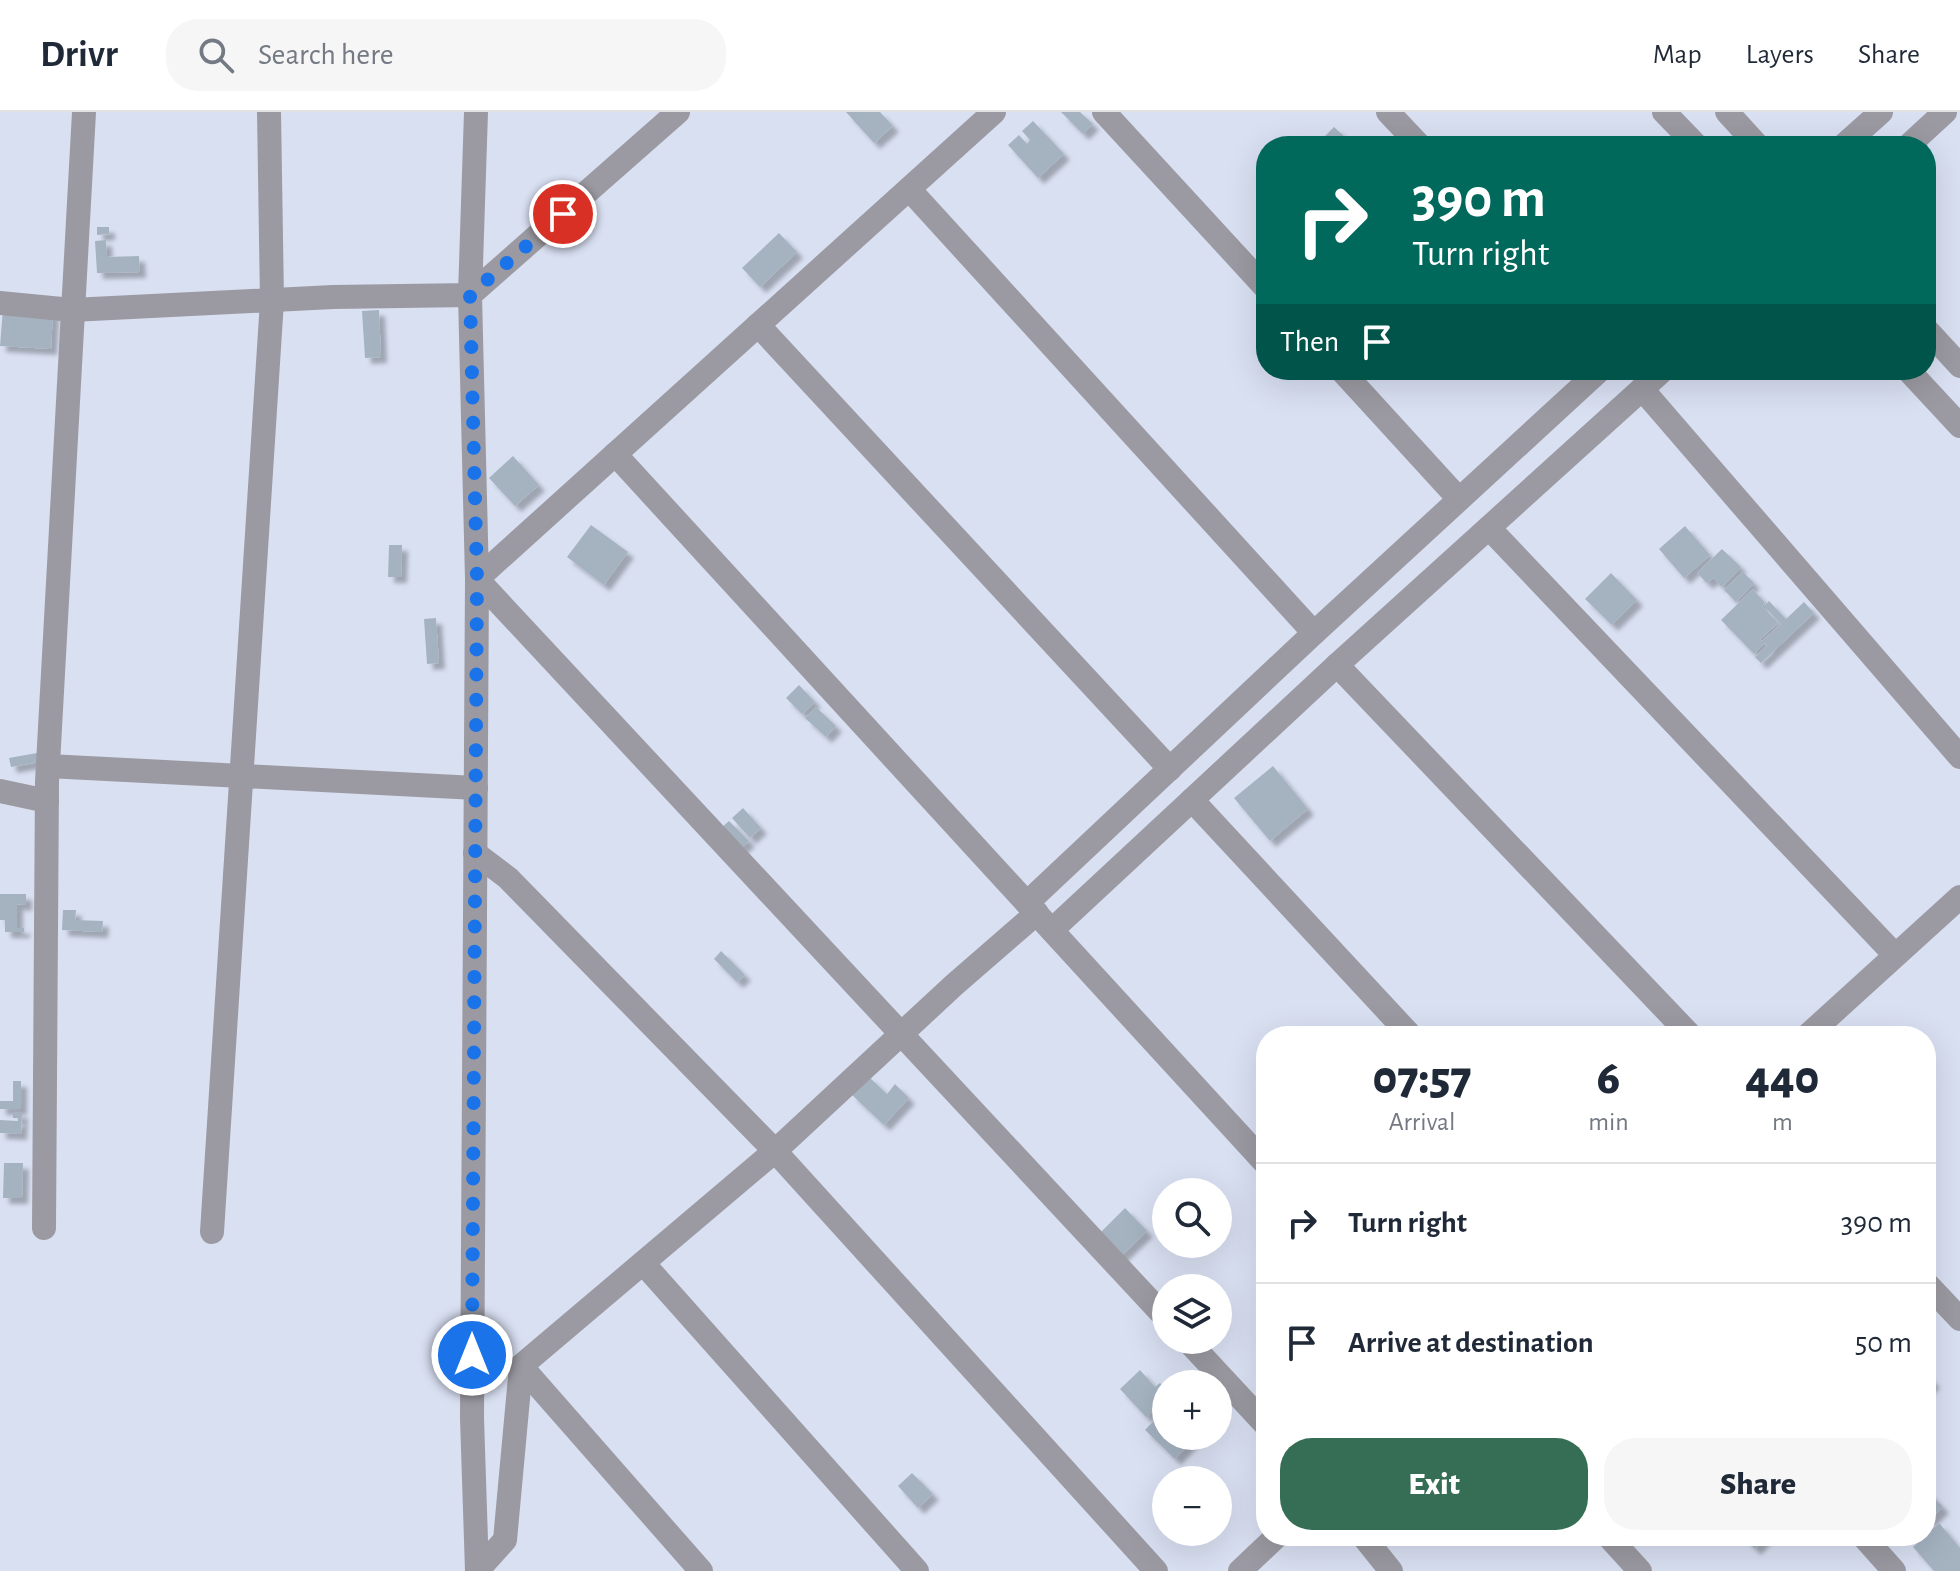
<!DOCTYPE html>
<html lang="en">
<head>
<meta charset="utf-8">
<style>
	:root { --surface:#fff; --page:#f6f6f7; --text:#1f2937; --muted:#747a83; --line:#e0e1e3; --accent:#366e55 }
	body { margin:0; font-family:"Alegreya Sans",sans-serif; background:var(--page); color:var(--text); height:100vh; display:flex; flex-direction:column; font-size:30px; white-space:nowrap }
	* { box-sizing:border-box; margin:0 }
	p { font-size:26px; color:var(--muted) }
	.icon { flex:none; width:44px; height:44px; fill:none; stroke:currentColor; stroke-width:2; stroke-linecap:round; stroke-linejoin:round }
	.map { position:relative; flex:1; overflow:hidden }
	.sheet { position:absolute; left:1256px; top:914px; width:680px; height:520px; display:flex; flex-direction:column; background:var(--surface); border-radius:32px; box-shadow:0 8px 32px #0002 }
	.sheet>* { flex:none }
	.hud { position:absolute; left:1256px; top:24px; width:680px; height:244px; border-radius:32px; box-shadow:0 8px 32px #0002; background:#00695c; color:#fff; overflow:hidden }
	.tools { position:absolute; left:1152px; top:1066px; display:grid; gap:16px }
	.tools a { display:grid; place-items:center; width:80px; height:80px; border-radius:50%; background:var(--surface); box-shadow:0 8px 32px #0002; font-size:40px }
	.pin { position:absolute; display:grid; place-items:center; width:68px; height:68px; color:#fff; margin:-34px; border:4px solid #fff; border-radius:50%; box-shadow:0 2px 8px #0007 }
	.me { position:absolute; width:88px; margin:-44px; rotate:0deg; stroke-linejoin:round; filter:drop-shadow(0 0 6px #0008) }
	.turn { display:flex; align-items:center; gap:28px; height:168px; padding:0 24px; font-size:36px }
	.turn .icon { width:104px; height:104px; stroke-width:2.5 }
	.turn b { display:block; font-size:56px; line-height:68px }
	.then { display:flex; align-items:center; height:76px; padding:0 24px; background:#0003; gap:16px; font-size:30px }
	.eta { display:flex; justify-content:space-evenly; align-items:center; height:136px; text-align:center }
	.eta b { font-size:48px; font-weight:800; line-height:56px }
	.primary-button { display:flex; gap:16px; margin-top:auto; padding:16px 24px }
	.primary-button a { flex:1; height:92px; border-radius:32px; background:var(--accent); color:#fff; font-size:32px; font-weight:800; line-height:92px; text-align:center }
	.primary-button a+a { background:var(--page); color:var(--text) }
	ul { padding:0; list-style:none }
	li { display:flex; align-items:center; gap:24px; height:120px; padding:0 24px; border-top:2px solid var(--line) }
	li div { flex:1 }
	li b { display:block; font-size:30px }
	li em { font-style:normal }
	header { display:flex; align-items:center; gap:48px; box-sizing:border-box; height:112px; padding:0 40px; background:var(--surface); border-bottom:2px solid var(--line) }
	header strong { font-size:38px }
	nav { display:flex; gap:44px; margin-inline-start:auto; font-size:28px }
	.search { width:560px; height:72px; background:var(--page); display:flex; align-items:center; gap:20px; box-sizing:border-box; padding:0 28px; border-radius:32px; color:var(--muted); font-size:30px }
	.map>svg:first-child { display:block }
	.building { fill:#a5b3c1; filter:url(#shadow) }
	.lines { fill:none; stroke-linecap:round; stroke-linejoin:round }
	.minor { stroke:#9b9aa2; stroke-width:24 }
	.route { stroke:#1a73e8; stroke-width:14; stroke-dasharray:0 25.2 }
</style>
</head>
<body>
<header>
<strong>Drivr</strong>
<div class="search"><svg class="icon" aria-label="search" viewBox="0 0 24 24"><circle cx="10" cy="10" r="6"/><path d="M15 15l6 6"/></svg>Search here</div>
<nav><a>Map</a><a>Layers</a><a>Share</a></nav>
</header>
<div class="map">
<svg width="1960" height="1459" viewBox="0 0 1960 1459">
	<defs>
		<filter id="shadow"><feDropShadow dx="6" dy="6" stdDeviation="2" flood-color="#0004"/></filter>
	</defs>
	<rect width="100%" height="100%" fill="#d9e0f2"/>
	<g class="building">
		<path d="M846,0h34l13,14 -19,17z"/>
		<path d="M1061,0h19l13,12 -10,10z"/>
		<path d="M1033,9l31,33 -26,24 -30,-33 11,-10 8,9 3,-4 -8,-9z"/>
		<path d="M1334,15l13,12 -4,5 2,2h-26l-2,-2z"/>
		<path d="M97,115h12v7l-12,1z"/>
		<path d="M779,121l18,19 -37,35 -18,-19z"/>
		<path d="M106,128l1,17 32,-1 1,16 -43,1 -2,-32z"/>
		<path d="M3,197l50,3 -2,37 -51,-3z"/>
		<path d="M379,198l2,47 -16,1 -3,-47z"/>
		<path d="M513,344l26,29 -24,21 -26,-28z"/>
		<path d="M591,413l37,27 -24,33 -37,-28z"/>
		<path d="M1685,414l25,29 -26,23 -25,-29z"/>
		<path d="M389,433h13l-1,32h-13z"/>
		<path d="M1722,437l19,18 -19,20 -9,-9 -6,5 -10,-10z"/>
		<path d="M1743,460l11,11 -18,19 -12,-12z"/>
		<path d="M1611,461l26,27 -25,25 -27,-26z"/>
		<path d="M1753,477l12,14 -3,3 16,17 -18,16 2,2 19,-17 -17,-18 5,-5 17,18 18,-17 10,11 -53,50 -6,-6 12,-11 -2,-3 -11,11 -33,-34z"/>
		<path d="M436,506l3,45 -12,1 -3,-45z"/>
		<path d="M799,573l16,17 -13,12 -16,-16z"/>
		<path d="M816,595l20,19 -10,11 -21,-19z"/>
		<path d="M37,641l2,9 -28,5 -2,-9z"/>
		<path d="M1273,654l35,43 -38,32 -36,-43z"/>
		<path d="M743,696l18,20 -11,10 -18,-20z"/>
		<path d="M729,709l20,20 -9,8 -20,-20z"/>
		<path d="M0,782h26v11l-9,-1v24h7v4h-19v-12h-5z"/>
		<path d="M63,798h13l-1,10 28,1 -1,11 -40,-2z"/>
		<path d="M721,839l24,24 -8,7 -23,-23z"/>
		<path d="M868,964l19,18 8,-10 14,14 -25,27 -33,-31z"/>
		<path d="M13,969h8v28h-21v-8h13z"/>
		<path d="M13,1000h9l-1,22 -21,-1v-13l18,1v-3h-5z"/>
		<path d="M4,1051h19l-1,35h-19z"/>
		<path d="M1125,1096l22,23 -28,27 -22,-22z"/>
		<path d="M1140,1258l15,17 5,-4 6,6v10l-20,18 -26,-28z"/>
		<path d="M1926,1262l8,8 -8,8z"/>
		<path d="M1166,1296v28h31l-22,23 -30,-29z"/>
		<path d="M912,1361l21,21 -15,14 -20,-22z"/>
		<path d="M1926,1378l17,17 -17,17z"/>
		<path d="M1939,1411l21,25v23h-26l-21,-24z"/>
		<path d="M1742,1424h25l-12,13z"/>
	</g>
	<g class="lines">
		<g class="minor">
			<path d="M476,0l-6,183 7,284 -5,839 5,153"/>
			<path d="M994,0l-517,467 689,739"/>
			<path d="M1104,0l162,176"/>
			<path d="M1388,0l32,34"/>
			<path d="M1664,0l33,34"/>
			<path d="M1727,0l31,34"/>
			<path d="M1843,34l38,-34"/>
			<path d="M1908,34l37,-34"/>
			<path d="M909,77l405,444"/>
			<path d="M0,191l72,7 261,-13 137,-2 208,-183"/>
			<path d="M758,213l412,444"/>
			<path d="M1926,217l34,37"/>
			<path d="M1341,258l118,129"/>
			<path d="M1908,258l52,56"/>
			<path d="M1642,277l318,368"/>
			<path d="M615,342l651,710"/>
			<path d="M1489,416l406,427"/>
			<path d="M1337,553l354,371"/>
			<path d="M48,654l428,22"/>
			<path d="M0,679l47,10"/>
			<path d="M1192,688l219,236"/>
			<path d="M475,741l33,25 267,273 381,420"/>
			<path d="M1027,791l287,-270 286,-263"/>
			<path d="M1052,818l285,-265 326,-295"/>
			<path d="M1807,924l153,-139"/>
			<path d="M44,1116l3,-446 37,-670"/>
			<path d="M212,1120l60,-931 -3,-189"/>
			<path d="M643,1151l274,308"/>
			<path d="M1926,1171l34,36"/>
			<path d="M1187,1228l79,85"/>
			<path d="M521,1254l180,205"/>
			<path d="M1363,1424l28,35"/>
			<path d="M1608,1424l32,35"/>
			<path d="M1863,1424l31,35"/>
			<path d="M477,1459l28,-31 16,-174 254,-215 179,-166 83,-72"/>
			<path d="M1240,1459l37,-35"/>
		</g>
	</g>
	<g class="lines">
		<path class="route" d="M472,1243l5,-776 -7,-284 93,-81"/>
	</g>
</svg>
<div class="tools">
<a><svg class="icon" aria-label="search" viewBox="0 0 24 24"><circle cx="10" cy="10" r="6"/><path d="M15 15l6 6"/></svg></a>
<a><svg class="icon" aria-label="layers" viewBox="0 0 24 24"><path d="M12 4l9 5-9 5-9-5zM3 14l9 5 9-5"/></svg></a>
<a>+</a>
<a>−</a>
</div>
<div class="pin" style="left:563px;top:102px;background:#d93025"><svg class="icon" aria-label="arrive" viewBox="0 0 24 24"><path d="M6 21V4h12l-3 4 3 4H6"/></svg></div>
<svg class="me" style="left:472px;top:1243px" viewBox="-20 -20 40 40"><circle r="17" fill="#1a73e8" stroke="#fff" stroke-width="3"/><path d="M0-11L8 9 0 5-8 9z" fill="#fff"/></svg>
<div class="hud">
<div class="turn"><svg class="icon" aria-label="right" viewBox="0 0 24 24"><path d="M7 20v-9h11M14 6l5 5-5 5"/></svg><div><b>390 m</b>Turn right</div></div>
<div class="then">Then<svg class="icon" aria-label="arrive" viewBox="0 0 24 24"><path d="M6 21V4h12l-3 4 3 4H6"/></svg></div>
</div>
<section class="sheet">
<div class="eta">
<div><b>07:57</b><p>Arrival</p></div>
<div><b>6</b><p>min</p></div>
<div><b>440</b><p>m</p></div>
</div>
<ul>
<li><svg class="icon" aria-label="right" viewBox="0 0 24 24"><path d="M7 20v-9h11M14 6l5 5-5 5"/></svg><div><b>Turn right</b></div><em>390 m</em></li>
<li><svg class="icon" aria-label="arrive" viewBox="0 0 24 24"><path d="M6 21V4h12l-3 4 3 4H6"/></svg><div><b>Arrive at destination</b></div><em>50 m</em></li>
</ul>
<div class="primary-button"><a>Exit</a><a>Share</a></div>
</section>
</div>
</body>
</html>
